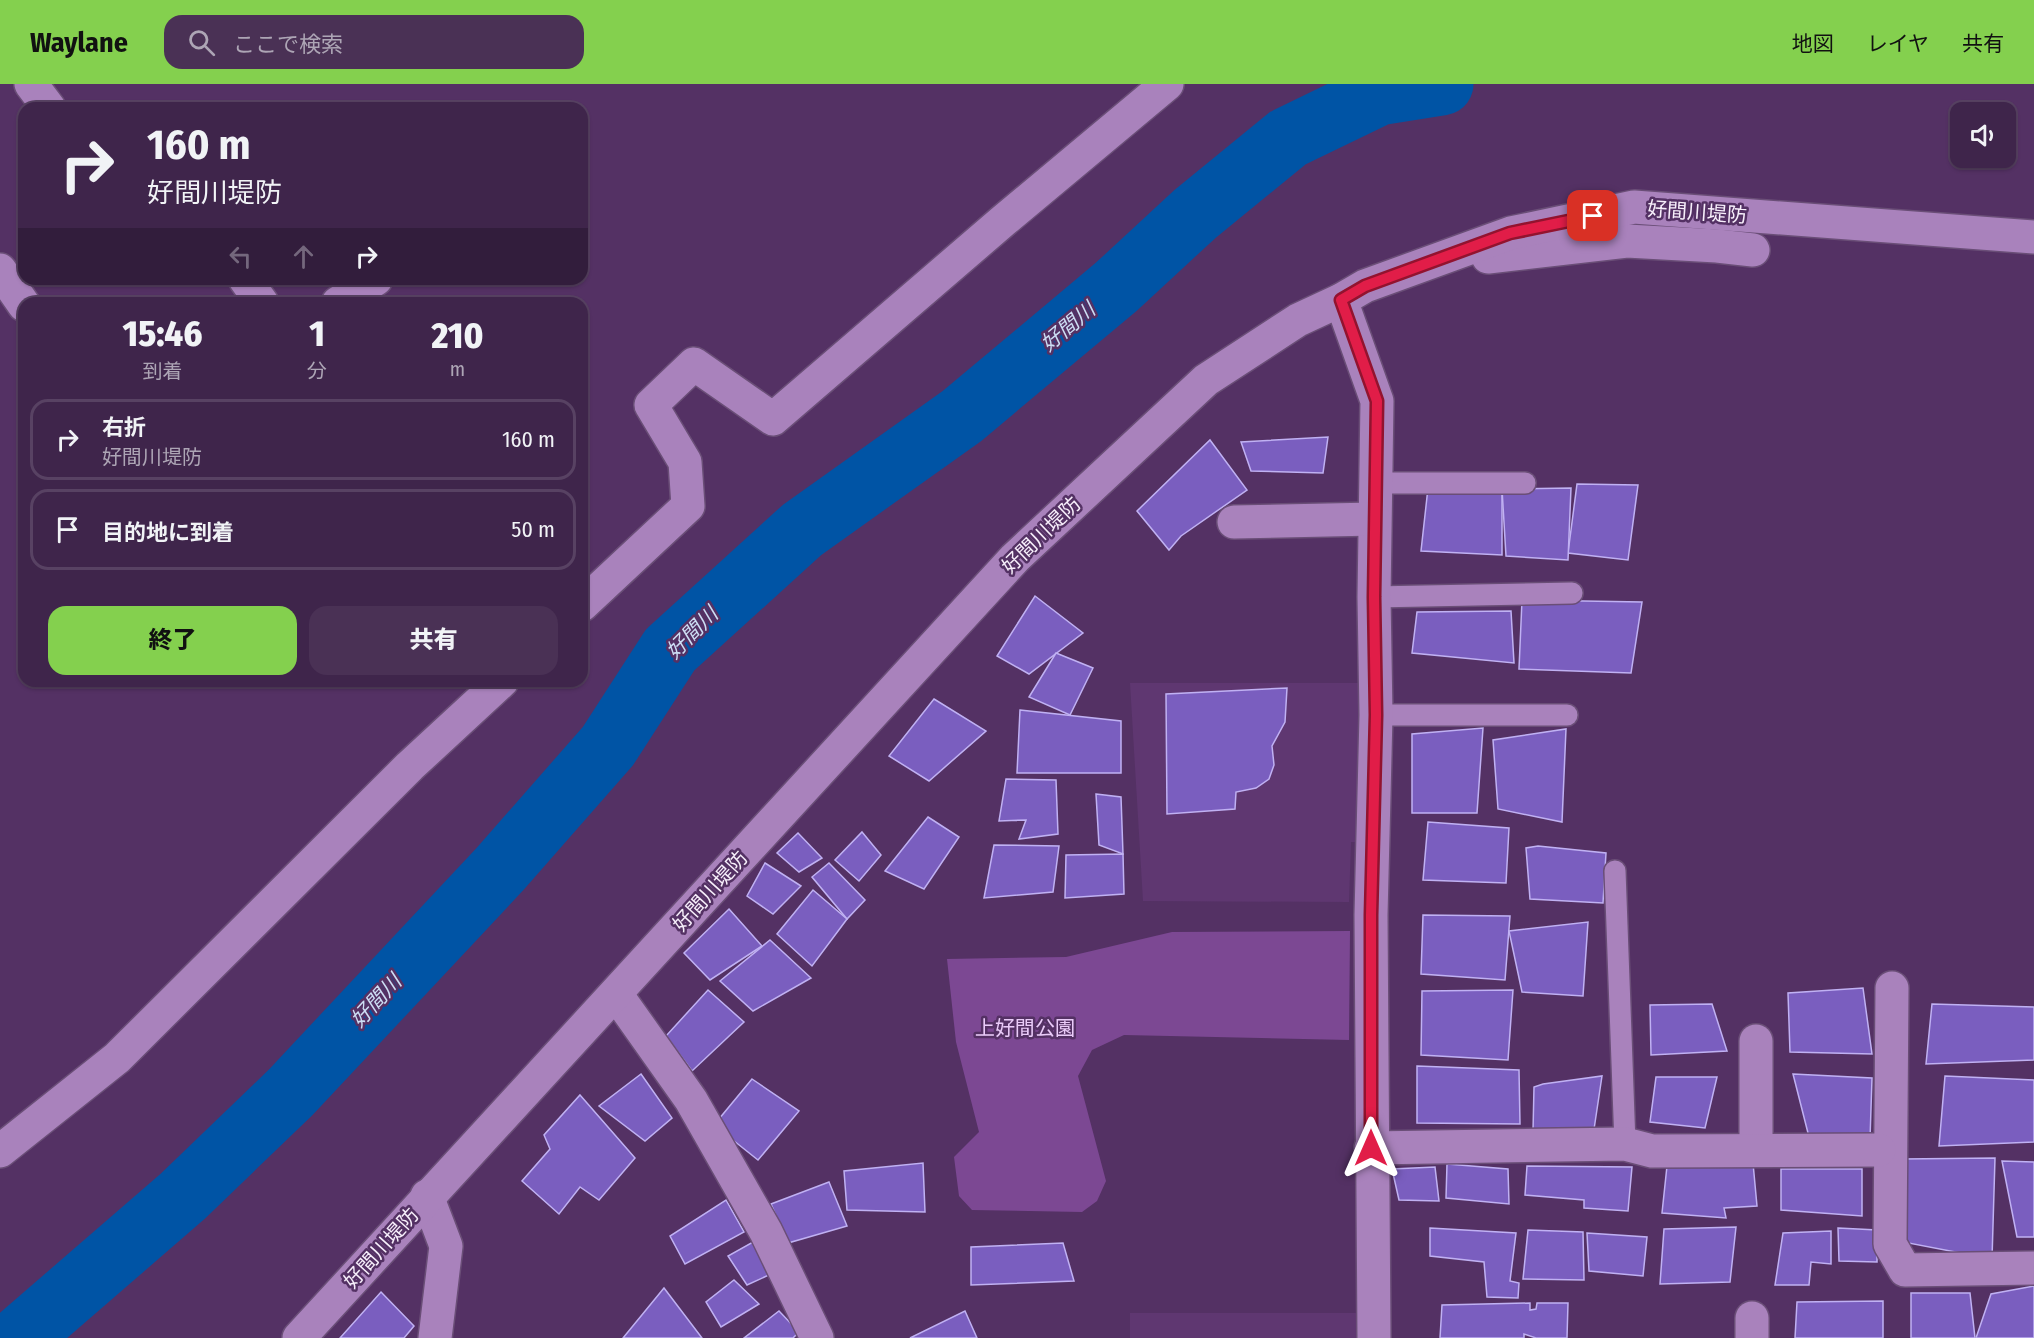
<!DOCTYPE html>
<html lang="ja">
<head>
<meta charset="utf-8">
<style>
	:root { --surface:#3f254b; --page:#4a3155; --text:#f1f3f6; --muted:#ada5b5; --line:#584263; --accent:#84d04e }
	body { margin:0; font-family:"Fira Sans Condensed","Noto Sans JP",sans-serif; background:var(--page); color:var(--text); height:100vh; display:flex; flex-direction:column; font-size:22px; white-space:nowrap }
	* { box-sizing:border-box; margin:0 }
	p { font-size:20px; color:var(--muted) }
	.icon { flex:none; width:33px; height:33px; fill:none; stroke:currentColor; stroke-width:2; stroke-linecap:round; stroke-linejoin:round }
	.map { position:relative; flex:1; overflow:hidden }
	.details { position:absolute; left:18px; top:213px; width:570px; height:390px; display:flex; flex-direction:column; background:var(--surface); border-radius:18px; box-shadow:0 2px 4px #0004,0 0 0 2px var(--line) }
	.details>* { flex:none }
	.hud { position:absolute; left:18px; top:18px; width:570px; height:183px; border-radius:18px; box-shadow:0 2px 4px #0004,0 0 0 2px var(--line); background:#3f254b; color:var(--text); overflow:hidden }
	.controls { position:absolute; left:1950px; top:18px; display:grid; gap:12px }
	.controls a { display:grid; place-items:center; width:66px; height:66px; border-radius:12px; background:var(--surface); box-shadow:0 2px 4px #0004,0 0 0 2px var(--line); font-size:30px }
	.pin { position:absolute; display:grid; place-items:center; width:51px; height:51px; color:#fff; margin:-26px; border-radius:12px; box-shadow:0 3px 9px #0006 }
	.me { position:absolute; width:66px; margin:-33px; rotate:0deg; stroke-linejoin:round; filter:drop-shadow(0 0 4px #0008) }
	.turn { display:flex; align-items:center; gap:21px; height:126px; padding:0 30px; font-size:27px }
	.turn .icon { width:78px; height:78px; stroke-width:2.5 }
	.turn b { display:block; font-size:42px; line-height:51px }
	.lanes { display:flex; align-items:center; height:57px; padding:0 30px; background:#0003; justify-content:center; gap:30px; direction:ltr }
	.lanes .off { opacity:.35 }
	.eta { display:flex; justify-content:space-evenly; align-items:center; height:102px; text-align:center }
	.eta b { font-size:36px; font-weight:800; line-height:42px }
	.button { display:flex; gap:12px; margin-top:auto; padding:12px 30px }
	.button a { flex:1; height:69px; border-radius:18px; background:var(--accent); color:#111; font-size:24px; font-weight:800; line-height:69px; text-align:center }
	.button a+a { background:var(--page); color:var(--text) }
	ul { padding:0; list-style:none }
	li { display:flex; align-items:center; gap:18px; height:81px; margin:0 12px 9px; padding:0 18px; border:3px solid var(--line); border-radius:18px }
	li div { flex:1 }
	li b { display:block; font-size:22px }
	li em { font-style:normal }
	header { display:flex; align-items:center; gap:36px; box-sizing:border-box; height:84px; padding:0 30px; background:var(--accent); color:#111 }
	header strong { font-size:28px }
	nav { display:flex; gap:33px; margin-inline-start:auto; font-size:21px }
	.search { width:420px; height:54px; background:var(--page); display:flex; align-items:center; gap:15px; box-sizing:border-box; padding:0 21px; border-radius:18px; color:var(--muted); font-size:22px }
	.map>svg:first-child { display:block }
	.built { fill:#5f3771 }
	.green { fill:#7c4893 }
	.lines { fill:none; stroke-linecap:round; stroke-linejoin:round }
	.river { stroke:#0054a5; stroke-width:63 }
	.building { fill:#7a5ebf; stroke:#c0b1f3; stroke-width:1.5 }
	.service-casing { stroke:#6a4e77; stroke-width:24 }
	.minor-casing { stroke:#6a4e77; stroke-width:36 }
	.service { stroke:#a982bc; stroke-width:21 }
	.minor { stroke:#a982bc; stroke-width:33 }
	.route-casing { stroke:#92132f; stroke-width:15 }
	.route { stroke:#e11d48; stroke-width:10 }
	.labels { text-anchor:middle; stroke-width:5; stroke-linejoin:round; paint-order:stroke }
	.street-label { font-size:20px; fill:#f7effb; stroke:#543164 }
	.park-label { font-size:20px; fill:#eacbf9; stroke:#543164 }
	.water-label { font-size:21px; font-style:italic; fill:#cddef4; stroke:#543164 }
</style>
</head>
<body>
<header>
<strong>Waylane</strong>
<div class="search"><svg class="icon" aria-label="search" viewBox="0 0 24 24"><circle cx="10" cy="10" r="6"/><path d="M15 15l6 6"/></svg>ここで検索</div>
<nav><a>地図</a><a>レイヤ</a><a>共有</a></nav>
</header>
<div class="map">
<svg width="2034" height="1254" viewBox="0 0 2034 1254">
	<rect width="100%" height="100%" fill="#543164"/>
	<g class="built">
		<path d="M1130,599h231l3,159h-13l-2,60 -206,-1z"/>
		<rect x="1130" y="1229" width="226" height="25"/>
	</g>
	<path class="green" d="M1350,847l-1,109 -225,-5 -32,15 -14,26 28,105 -9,20 -15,11 -110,-2 -13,-14 -5,-39 25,-25 -23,-90 -9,-83 119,-2 106,-25z"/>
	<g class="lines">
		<path class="river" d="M19,1254l164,-142 108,-104 209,-223 108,-123 62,-96 132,-120 160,-114 154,-129 79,-73 93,-76 91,-44 63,-10"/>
	</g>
	<g class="building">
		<path d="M1328,353l-5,36 -72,-2 -10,-29z"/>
		<path d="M1210,356l37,50 -66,46 -12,14 -32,-39z"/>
		<path d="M1577,400l61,1 -10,75 -60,-7z"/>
		<path d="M1428,404l74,1v66l-81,-4z"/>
		<path d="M1571,404l-3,72 -62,-4 -4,-67z"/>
		<path d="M1035,512l48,37 -54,41 -32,-18z"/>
		<path d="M1522,516l120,2 -11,71 -112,-4z"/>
		<path d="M1511,527l3,52 -102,-10 5,-41z"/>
		<path d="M1056,569l37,15 -23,47 -41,-18z"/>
		<path d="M1287,604l-2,34 -13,24 2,19 -5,14 -13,9 -20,4 -1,17 -68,5 -1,-120z"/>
		<path d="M934,615l52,32 -57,50 -40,-25z"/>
		<path d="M1020,626l101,11v52h-104z"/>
		<path d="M1483,644l-6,85h-65v-79z"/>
		<path d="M1566,645l-4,93 -64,-13 -5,-69z"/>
		<path d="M1006,695l50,1 2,54 -39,5 7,-19 -27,1z"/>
		<path d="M1096,710l25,3 2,57 -24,-9z"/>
		<path d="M928,733l31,20 -35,52 -39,-18z"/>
		<path d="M1428,738l81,6 -3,55 -83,-3z"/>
		<path d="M862,748l19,23 -22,26 -24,-21z"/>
		<path d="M798,749l24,25 -23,14 -22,-19z"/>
		<path d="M994,761l65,1 -6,46 -69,6z"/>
		<path d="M1538,762l68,7 -3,50 -73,-4 -4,-51z"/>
		<path d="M1123,770l1,40 -59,4 1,-43z"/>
		<path d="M765,779l36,23 -28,28 -26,-18z"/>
		<path d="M829,779l36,37 -18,19 -35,-42z"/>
		<path d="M813,806l34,29 -35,47 -35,-32z"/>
		<path d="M729,825l33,37 -52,34 -26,-27z"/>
		<path d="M1423,831l87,1 -5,64 -84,-6z"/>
		<path d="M1588,838l-5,74 -61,-4 -13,-61z"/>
		<path d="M770,856l41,38 -58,33 -33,-30z"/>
		<path d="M1863,904l9,66 -82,-2 -2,-59z"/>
		<path d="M708,906l36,32 -52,49 -26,-35z"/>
		<path d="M1513,906l-5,70 -87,-5 1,-64z"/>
		<path d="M1712,920l15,47 -76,4 -1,-50z"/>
		<path d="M1932,920l102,3v53l-108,4z"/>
		<path d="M1417,982l102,4 1,54 -103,-1z"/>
		<path d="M641,990l31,44 -27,23 -46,-35z"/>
		<path d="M1793,990l79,4 -2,61 -61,-2z"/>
		<path d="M1602,992l-9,60 -60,-5 1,-44 9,-3z"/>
		<path d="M1945,992l89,4v62l-95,4z"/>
		<path d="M1656,993h61l-12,51 -55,-6z"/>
		<path d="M752,995l47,32 -41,49 -44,-35z"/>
		<path d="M580,1011l55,63 -36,42 -19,-13 -21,27 -37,-33 28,-32 -6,-14z"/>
		<path d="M1995,1074l-3,101 -89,-17 -1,-83z"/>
		<path d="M2002,1077l32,1v75h-17z"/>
		<path d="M923,1079l2,49 -78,-2 -3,-39z"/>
		<path d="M1753,1079l4,43 -33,2 2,10 -64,-5 5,-47z"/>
		<path d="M1447,1080l61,5 1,35 -63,-6z"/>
		<path d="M1527,1082l105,1 -4,44 -44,-3v-8l-59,-5z"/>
		<path d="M1435,1083l4,34 -40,-1 -7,-31z"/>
		<path d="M1781,1085h81v47l-81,-6z"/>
		<path d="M829,1098l18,44 -59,17 -17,-39z"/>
		<path d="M726,1116l18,32 -59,32 -15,-28z"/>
		<path d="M1736,1143l-6,55 -70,2 4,-55z"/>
		<path d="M1430,1144l86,5 -6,48 9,2 -1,15 -31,-1 -3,-35 -54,-6z"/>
		<path d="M1838,1144l39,2v32l-38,-1z"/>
		<path d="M1528,1146l55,2 1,48 -61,-1z"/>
		<path d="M1831,1147v33l-20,-2 -2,23h-34l8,-52z"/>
		<path d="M1587,1149l60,4 -4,39 -54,-5z"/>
		<path d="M753,1158l16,33 -22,10 -19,-29z"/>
		<path d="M1063,1159l11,38 -103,4v-38z"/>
		<path d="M734,1196l25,24 -38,23 -15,-25z"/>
		<path d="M2034,1202v52h-58l15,-44z"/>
		<path d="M664,1204l38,50h-79z"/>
		<path d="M381,1208l33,34 -10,12h-64z"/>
		<path d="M1911,1209h59l5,45h-64z"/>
		<path d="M1883,1217v37h-88l2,-36z"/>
		<path d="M1530,1219v7l6,-1 1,-6h31l-1,35h-31l-12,-4v4h-84l2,-33z"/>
		<path d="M779,1227l20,21 -6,6h-49z"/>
		<path d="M965,1227l12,27h-67z"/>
	</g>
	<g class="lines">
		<defs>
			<g id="service">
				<path d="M1375,399h150"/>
				<path d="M1374,513l198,-4"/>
				<path d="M1376,631h191"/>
				<path d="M1615,787l10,273"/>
			</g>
			<g id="minor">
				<path d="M31,0l18,24"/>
				<path d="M1488,173l139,-16 90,5 36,4"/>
				<path d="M0,186l24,35"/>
				<path d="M245,195l17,24"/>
				<path d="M1341,216l36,101 -3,196 2,118 -5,200 3,423"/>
				<path d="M338,219l38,-24"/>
				<path d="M1234,438l140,-3"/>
				<path d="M582,521l106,-99 -3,-44 -34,-57 43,-41 79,55 230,-198 164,-137"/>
				<path d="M1892,904l-2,256 15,26 129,-2"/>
				<path d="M616,910l75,106 75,132 51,106"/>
				<path d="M1756,957v109"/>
				<path d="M1371,1064l254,-4 27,7 227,-1"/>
				<path d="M0,1067l117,-93 293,-292 92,-85"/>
				<path d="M427,1112l19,50 -11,92"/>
				<path d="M1752,1234v20"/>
				<path d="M299,1254l716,-780 191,-178 92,-60 43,-20 24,-14 146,-53 123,-26 400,30"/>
			</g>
		</defs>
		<use href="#service" class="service-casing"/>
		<use href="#minor" class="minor-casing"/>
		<use href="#service" class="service"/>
		<use href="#minor" class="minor"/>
	</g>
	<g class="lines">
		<defs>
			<path id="route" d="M1371,1064v-233l5,-200 -2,-118 3,-196 -36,-101 24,-14 145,-53 83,-17"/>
		</defs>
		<use href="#route" class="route-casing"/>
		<use href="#route" class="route"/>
	</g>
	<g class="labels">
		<g class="street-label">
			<text transform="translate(1697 128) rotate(4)" y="7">好間川堤防</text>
			<text transform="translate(1041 451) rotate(-44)" y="7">好間川堤防</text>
			<text transform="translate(710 807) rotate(-48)" y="7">好間川堤防</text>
			<text transform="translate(381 1164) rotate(-48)" y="7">好間川堤防</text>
		</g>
		<g class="park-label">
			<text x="1025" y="951">上好間公園</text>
		</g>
		<g class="water-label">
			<text transform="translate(1068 243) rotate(-40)" y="7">好間川</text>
			<text transform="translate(692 549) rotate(-45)" y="7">好間川</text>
			<text transform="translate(376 917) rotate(-47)" y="7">好間川</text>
		</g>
	</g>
</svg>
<div class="controls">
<a><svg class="icon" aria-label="sound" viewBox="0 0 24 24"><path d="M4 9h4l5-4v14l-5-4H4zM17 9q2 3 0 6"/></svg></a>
</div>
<div class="pin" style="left:1593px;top:132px;background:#d93025"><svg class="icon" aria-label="arrive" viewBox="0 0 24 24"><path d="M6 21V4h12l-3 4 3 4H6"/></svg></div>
<svg class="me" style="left:1371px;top:1064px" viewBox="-20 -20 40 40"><path d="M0-17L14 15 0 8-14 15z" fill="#e11d48" stroke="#fff" stroke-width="4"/></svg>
<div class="hud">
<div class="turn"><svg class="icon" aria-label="right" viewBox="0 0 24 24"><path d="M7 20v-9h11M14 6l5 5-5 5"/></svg><div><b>160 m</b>好間川堤防</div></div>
<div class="lanes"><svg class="icon off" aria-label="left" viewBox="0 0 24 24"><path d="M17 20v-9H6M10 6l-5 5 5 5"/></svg><svg class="icon off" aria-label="ahead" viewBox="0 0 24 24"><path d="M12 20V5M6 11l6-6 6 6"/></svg><svg class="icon" aria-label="right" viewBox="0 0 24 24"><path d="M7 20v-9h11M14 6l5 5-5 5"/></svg></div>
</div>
<section class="details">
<div class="eta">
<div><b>15:46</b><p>到着</p></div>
<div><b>1</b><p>分</p></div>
<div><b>210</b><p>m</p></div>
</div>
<ul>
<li><svg class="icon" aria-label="right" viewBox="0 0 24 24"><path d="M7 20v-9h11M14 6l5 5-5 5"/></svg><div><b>右折</b><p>好間川堤防</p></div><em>160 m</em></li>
<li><svg class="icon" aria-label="arrive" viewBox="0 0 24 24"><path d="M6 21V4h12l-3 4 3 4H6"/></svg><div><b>目的地に到着</b></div><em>50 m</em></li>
</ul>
<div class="button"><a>終了</a><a>共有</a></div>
</section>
</div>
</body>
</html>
